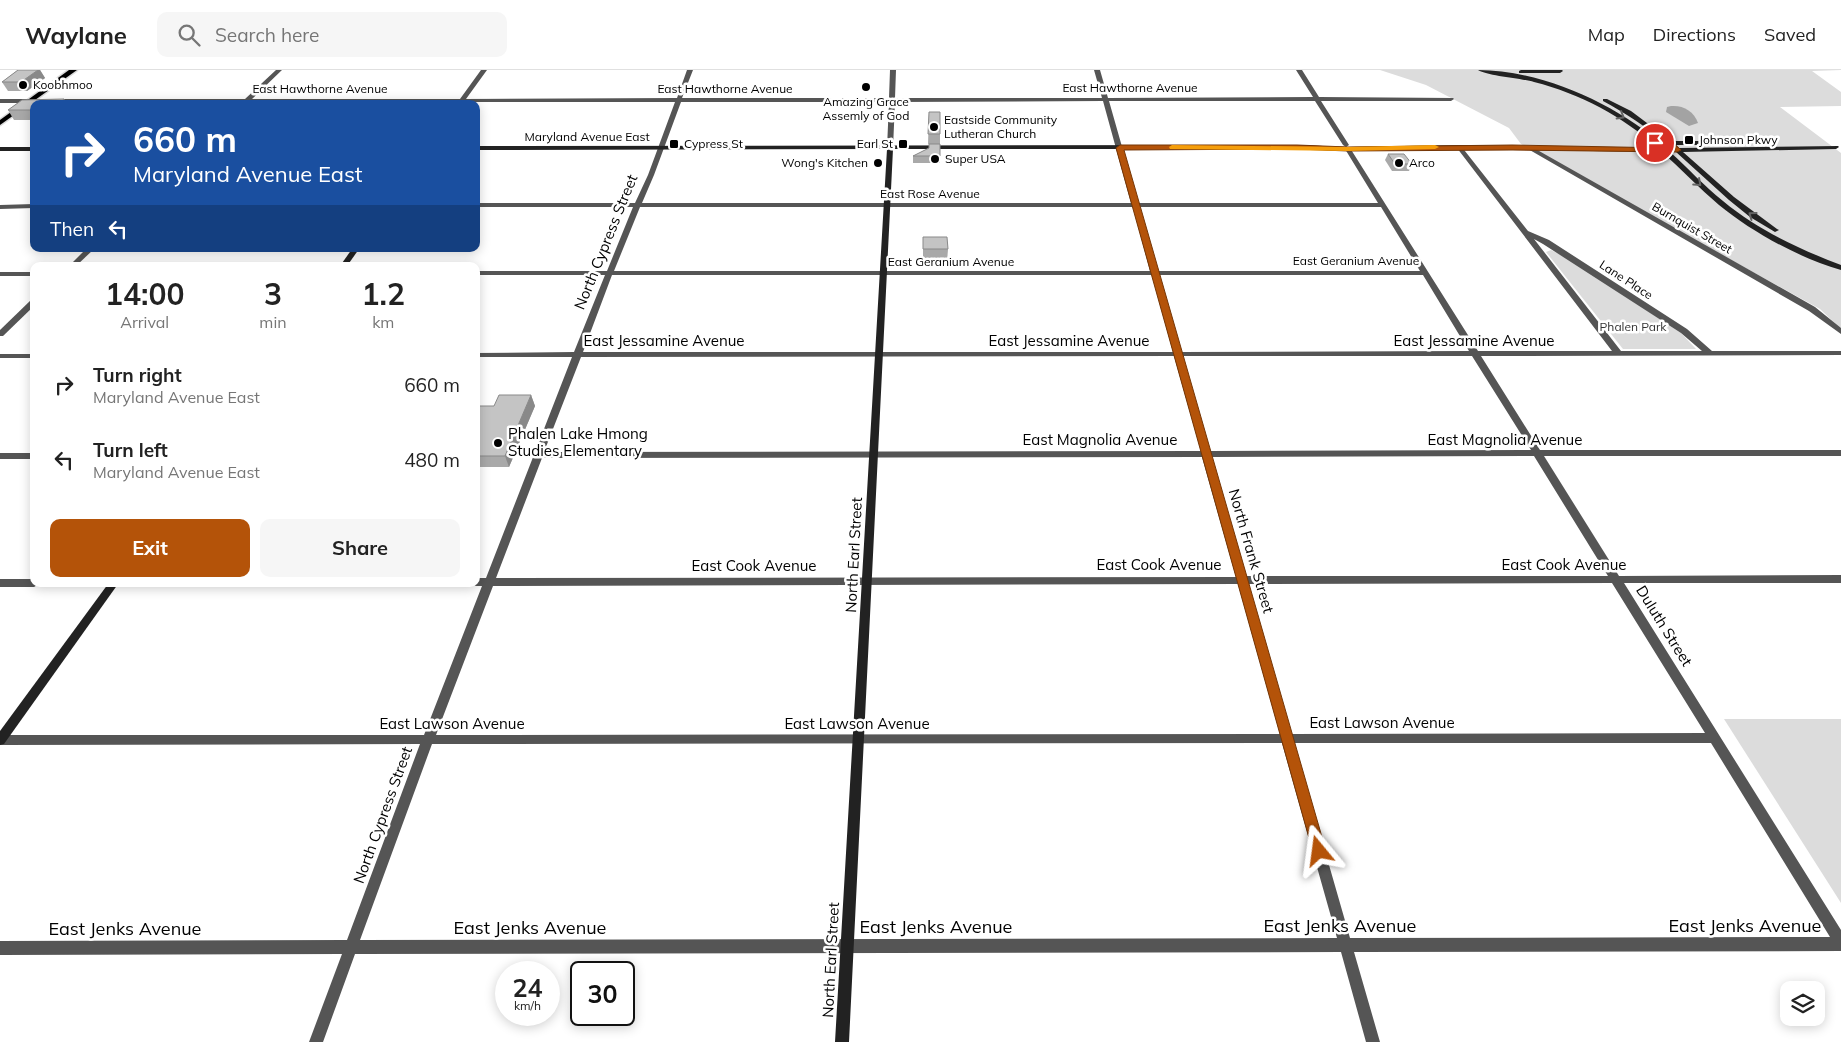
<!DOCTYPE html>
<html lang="en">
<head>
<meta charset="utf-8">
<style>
	:root { --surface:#fff; --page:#f6f6f6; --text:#222; --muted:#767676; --line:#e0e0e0; --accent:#b45309 }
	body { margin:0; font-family:Mulish,sans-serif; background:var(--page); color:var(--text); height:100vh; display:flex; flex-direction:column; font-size:19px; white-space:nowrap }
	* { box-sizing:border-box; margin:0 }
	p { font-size:16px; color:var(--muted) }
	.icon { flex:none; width:28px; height:28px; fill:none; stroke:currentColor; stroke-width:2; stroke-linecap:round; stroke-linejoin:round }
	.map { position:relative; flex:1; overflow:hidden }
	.sheet { position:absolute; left:30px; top:192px; width:450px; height:325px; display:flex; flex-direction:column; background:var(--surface); border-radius:10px; box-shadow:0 2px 12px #0003 }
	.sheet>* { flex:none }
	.banner { position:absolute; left:30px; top:30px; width:450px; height:152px; border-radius:10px; box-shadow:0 2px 12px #0003; background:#1a4fa0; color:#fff; overflow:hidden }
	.buttons { position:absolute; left:1780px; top:911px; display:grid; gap:10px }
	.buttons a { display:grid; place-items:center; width:45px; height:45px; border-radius:10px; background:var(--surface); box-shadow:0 2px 12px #0003; font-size:25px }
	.speed { position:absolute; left:495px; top:891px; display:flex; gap:10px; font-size:25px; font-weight:700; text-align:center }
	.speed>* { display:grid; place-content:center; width:65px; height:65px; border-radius:50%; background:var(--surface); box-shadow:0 2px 12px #0003; line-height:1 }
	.speed small { font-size:12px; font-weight:400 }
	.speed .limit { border:2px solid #111; border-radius:8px; background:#fff; color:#111 }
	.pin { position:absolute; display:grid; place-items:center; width:42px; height:42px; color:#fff; margin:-21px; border:2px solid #fff; border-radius:50%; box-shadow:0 1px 5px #0007 }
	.me { position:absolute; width:55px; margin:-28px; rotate:344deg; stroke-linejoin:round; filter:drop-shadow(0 0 4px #0008) }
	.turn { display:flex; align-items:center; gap:18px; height:105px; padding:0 20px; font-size:22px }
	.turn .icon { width:65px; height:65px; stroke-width:2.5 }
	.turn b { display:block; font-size:35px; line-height:42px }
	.then { display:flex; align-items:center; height:48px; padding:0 20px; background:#0003; gap:10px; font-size:19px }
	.eta { display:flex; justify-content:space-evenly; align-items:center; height:85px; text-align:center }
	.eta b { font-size:30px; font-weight:700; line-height:35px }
	.cta { display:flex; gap:10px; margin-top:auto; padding:10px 20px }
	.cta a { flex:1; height:58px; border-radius:10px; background:var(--accent); color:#fff; font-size:20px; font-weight:700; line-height:58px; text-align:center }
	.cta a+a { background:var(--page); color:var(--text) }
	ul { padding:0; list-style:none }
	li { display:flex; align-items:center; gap:15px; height:75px; padding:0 20px }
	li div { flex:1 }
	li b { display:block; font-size:19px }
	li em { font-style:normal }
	header { display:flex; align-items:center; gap:30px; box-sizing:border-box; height:70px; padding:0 25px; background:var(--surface); border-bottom:1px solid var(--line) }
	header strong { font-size:24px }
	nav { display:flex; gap:28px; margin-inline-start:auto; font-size:18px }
	.search { width:350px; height:45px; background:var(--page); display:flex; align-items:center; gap:12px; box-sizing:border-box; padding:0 18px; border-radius:10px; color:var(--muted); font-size:19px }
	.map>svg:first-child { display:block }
	.green { fill:#dcdcdc }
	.water { fill:#a3a3a3 }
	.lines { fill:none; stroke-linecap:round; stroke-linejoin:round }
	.primary-casing { stroke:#dbdbdb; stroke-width:3 }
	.street { fill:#555; fill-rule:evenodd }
	.secondary { fill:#222; fill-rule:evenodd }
	.primary { fill:#000; fill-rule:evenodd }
	.wall { fill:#a9a9a9 }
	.shaded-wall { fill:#898989 }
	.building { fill:#c4c4c4; stroke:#898989 }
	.oneway { stroke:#646464 }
	.route { fill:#b45309; stroke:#753606 }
	.slow { fill:#f59e0b }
	.poi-dot { fill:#000; stroke:#fff; stroke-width:2 }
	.labels { text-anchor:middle; stroke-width:5; stroke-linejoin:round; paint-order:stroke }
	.far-poi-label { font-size:12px; fill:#000; stroke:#fff; text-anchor:start }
	.far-street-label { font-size:12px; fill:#000; stroke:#fff }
	.far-park-label { font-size:12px; fill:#333; stroke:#fff }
	.street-label { font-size:15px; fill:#000; stroke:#fff }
	.poi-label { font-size:15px; fill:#000; stroke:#fff; text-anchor:start }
	.near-street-label { font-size:18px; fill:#000; stroke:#fff }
</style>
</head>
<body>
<header>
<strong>Waylane</strong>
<div class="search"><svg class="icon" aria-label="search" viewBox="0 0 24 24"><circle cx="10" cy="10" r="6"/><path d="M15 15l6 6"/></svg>Search here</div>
<nav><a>Map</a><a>Directions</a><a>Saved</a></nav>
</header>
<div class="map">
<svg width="1841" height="972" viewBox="0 0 1841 972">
	<rect width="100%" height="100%" fill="#fff"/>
	<g class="green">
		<path d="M1380,0h461l-29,1 29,21v14l-61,1 61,46v176l-21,-20 -299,-165 -12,-16 -83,-43z"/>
		<path d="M1551,180l16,8 114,75 15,16h-73l-77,-97z"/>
		<path d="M1724,649h117v184z"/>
	</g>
	<path class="water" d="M1671,36c12,-1 23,5 27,17l-9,3 -23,-14 1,-5z"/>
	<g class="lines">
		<defs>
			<path id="primary" d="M69,0h8l-77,55v-5z"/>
		</defs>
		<use href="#primary" class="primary-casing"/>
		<g class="street">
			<path d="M276,0h6l-30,29h208l21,-29h6l-21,29 211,-1 10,-28h6l-11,28h207l1,-28h6l-1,28h207l-8,-28h6l8,28 205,-1 -17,-27h6l17,27 134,1 1,1 -3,2h-130l28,44 -3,2 -3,-2 -28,-44h-206l29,102h240l-33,-54 5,-1 128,203h134l-155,-203 -1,-1 3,-2 2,1 67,85 21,9 138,89 25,22h129v4l-360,1 59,94h301v6h-297l75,120 222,-1v8h-217l217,347v21l-487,1 26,90h-14l-25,-90 -986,2 -32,88h-14l33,-88 -342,1v-14l347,-1 73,-196 -420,1v-10h424l58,-149h-6l-4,-2h4v-6h10l86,-221h-96v-4l98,-1 31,-77h-129v-4h131l26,-64h-157v-4h159l13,-28 27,-73h-211l-6,2v-2l-407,1 -3,-2 3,-2h194zM1103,31l28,102h-489l12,-28 27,-73h208l-2,46 3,2 3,-2 2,-46zM640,137h493l17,64h-536zM1139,137h242l39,64h-262zM1534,169l9,5 138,89 21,18h-81zM612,205h540l21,77h-590zM1159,205h264l46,76 -288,1zM1174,286l27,95 -657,1 37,-95zM1182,286h290l59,94 -321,1zM1534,386l74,120h-362l-35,-119zM1202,387l34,120 -740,1 46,-120zM1612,513l93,150 -414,1 -43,-150zM1238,514l42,150 -844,1 57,-149zM1282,673l55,195 -977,2 72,-196zM1294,673h417l119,194 -480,1z"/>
			<path d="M0,29h34l3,2 -3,2h-34z"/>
			<path d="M1528,77h4l283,160 26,21v6l-32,-23 -281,-162z"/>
			<path d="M34,134v4l-34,1v-4z"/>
			<path d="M86,179h8l-18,17h-7z"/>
			<rect x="0" y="202" width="34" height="4"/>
			<path d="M31,230h3v6l-31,30h-3v-6z"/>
			<rect x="0" y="284" width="34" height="4"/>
			<rect x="0" y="383" width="34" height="6"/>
			<path d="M0,509h34v5h5l-5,3h-34z"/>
		</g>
		<g class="secondary">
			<path d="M1478,0c64,0 141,35 188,78h6l-7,-4v-2c-20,-16 -40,-29 -62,-41v-2h4l24,12 40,30h37l3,2 -3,2h-32l3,3 159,-2 1,1 -3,2 -153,3 51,45 43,32 2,1 -4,2 -25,-15 -21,-17 -53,-48h-6c18,16 34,34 53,49 35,29 76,48 118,64v5c-42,-12 -89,-38 -122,-65 -20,-17 -38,-36 -57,-53l-203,-3 -111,2 -51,-2h-404l-44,893h-14l52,-893 -411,1v-4l821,-1 51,2 111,-2 199,3c-36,-32 -77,-54 -124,-66 -14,-4 -46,-6 -56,-12z"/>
			<path d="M1521,0h41l1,1 -3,2h-41v-2z"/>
			<rect x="0" y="77" width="34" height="4"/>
			<path d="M352,179h7l-12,17h-7z"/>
			<path d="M108,514h10l-114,160 -4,1v-14z"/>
		</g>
		<use href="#primary" class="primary"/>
	</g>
	<g class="wall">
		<path d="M18,0h22l5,8 -18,13h-19l-6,-9z"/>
		<path d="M64,29l3,5h-33v16h-20l-6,-10 14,-10z"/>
		<path d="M929,42h11v32h-12z"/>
		<path d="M940,74v19h-27v-7z"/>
		<path d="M1388,84l24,10 -3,7h-17l-7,-11z"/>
		<path d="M923,167l25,12 -1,14 -24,1z"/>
		<path d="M531,325l4,11 -26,61h-33v-61h18z"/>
	</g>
	<g class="shaded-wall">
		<path d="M38,0h2l5,8 -18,13 -6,-9z"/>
		<path d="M64,29l3,5h-9z"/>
		<path d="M531,325l4,11 -26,61 -4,-11z"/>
	</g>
	<g class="building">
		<path d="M18,0h20l-17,12h-19z"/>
		<path d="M64,29l-6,5h-24v6h-26l14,-10z"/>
		<path d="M929,42h11v22h-12z"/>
		<path d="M929,74h11v12h-27l16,-8z"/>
		<path d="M1388,84h16l8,10h-17z"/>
		<path d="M923,167h24l1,12h-25z"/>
		<path d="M499,325h32l-26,61h-29v-50h18z"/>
	</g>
	<defs><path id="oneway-chevron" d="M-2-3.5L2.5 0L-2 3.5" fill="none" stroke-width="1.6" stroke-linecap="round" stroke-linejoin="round" transform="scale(1.25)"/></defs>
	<g class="oneway">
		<use href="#oneway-chevron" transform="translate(1621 46) rotate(31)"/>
		<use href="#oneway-chevron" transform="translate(1698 113) rotate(42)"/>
		<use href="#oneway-chevron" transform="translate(1752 145) rotate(-144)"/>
	</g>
	<path class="route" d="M1655,71l17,1 9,8 -4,2 -165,-2 -164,1 -51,-2 -173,1 202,701 -2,5 -5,2 -5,-2 -198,-708 4,-3h177l51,2 164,-2 159,3 -3,-3h-16v-3z"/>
	<path class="slow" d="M1172,75l176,2 87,-2 4,2 -4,2 -87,2 -178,-2 -1,-2z"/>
	<g class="poi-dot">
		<circle cx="23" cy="15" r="5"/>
		<circle cx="866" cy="17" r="5"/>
		<circle cx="934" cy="57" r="5"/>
		<rect x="1684" y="65" width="10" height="10" rx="2.5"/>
		<rect x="669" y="69" width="10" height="10" rx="2.5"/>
		<rect x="898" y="69" width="10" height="10" rx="2.5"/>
		<circle cx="935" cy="89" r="5"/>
		<circle cx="878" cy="93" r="5"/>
		<circle cx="1399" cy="93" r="5"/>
		<circle cx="498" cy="373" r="5"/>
	</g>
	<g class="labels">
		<g class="far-poi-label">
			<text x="33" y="19">Koobhmoo</text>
			<text x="866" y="36" text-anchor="middle">Amazing Grace<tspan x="866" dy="14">Assemly of God</tspan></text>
			<text x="944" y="54">Eastside Community<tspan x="944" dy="14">Lutheran Church</tspan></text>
			<text x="1699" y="74">Johnson Pkwy</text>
			<text x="684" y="78">Cypress St</text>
			<text x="893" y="78" text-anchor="end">Earl St</text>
			<text x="945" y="93">Super USA</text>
			<text x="868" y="97" text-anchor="end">Wong's Kitchen</text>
			<text x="1409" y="97">Arco</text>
		</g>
		<g class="far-street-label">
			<text x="1130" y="22">East Hawthorne Avenue</text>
			<text x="320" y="23">East Hawthorne Avenue</text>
			<text x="725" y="23">East Hawthorne Avenue</text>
			<text x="587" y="71">Maryland Avenue East</text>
			<text x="930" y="128">East Rose Avenue</text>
			<text transform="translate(1692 158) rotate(30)" y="4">Burnquist Street</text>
			<text x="1356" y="195">East Geranium Avenue</text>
			<text x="951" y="196">East Geranium Avenue</text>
			<text transform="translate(1626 210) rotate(33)" y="4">Lane Place</text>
		</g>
		<g class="far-park-label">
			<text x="1633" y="261">Phalen Park</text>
		</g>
		<g class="street-label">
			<text transform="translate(606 172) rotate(-68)" y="5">North Cypress Street</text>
			<text x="664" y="276">East Jessamine Avenue</text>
			<text x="1069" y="276">East Jessamine Avenue</text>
			<text x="1474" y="276">East Jessamine Avenue</text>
			<text x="1100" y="375">East Magnolia Avenue</text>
			<text x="1505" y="375">East Magnolia Avenue</text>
			<text transform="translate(1251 481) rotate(74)" y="5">North Frank Street</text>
			<text transform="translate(854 485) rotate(-87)" y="5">North Earl Street</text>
			<text x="1159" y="500">East Cook Avenue</text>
			<text x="1564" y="500">East Cook Avenue</text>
			<text x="754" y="501">East Cook Avenue</text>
			<text transform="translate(1664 556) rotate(58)" y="5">Duluth Street</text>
			<text x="1382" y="658">East Lawson Avenue</text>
			<text x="452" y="659">East Lawson Avenue</text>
			<text x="857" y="659">East Lawson Avenue</text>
			<text transform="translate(383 745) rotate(-70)" y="5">North Cypress Street</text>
			<text transform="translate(831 890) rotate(-87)" y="5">North Earl Street</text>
		</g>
		<g class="poi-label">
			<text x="508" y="369">Phalen Lake Hmong<tspan x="508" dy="17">Studies Elementary</tspan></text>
		</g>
		<g class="near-street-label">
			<text x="1340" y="862">East Jenks Avenue</text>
			<text x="1745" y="862">East Jenks Avenue</text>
			<text x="936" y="863">East Jenks Avenue</text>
			<text x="530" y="864">East Jenks Avenue</text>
			<text x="125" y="865">East Jenks Avenue</text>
		</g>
	</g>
</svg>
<div class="buttons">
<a><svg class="icon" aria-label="layers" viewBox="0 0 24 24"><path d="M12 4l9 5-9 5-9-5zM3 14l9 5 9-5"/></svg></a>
</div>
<div class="speed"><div>24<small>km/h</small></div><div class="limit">30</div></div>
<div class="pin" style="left:1655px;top:73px;background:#d93025"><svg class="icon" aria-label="arrive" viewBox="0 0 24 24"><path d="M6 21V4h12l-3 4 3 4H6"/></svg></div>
<svg class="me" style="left:1319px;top:781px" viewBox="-20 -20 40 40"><path d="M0-17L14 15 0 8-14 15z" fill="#b45309" stroke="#fff" stroke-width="4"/></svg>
<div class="banner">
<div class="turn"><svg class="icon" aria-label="right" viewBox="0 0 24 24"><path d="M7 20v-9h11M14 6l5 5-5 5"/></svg><div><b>660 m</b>Maryland Avenue East</div></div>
<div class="then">Then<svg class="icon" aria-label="left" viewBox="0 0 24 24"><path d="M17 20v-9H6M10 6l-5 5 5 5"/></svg></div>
</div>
<section class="sheet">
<div class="eta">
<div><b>14:00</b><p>Arrival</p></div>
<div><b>3</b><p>min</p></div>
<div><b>1.2</b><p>km</p></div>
</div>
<ul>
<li><svg class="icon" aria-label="right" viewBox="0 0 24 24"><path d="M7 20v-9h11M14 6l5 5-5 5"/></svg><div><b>Turn right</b><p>Maryland Avenue East</p></div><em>660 m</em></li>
<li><svg class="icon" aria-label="left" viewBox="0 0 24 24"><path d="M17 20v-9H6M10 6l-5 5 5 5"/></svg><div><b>Turn left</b><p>Maryland Avenue East</p></div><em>480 m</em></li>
</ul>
<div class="cta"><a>Exit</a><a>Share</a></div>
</section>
</div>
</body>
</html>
